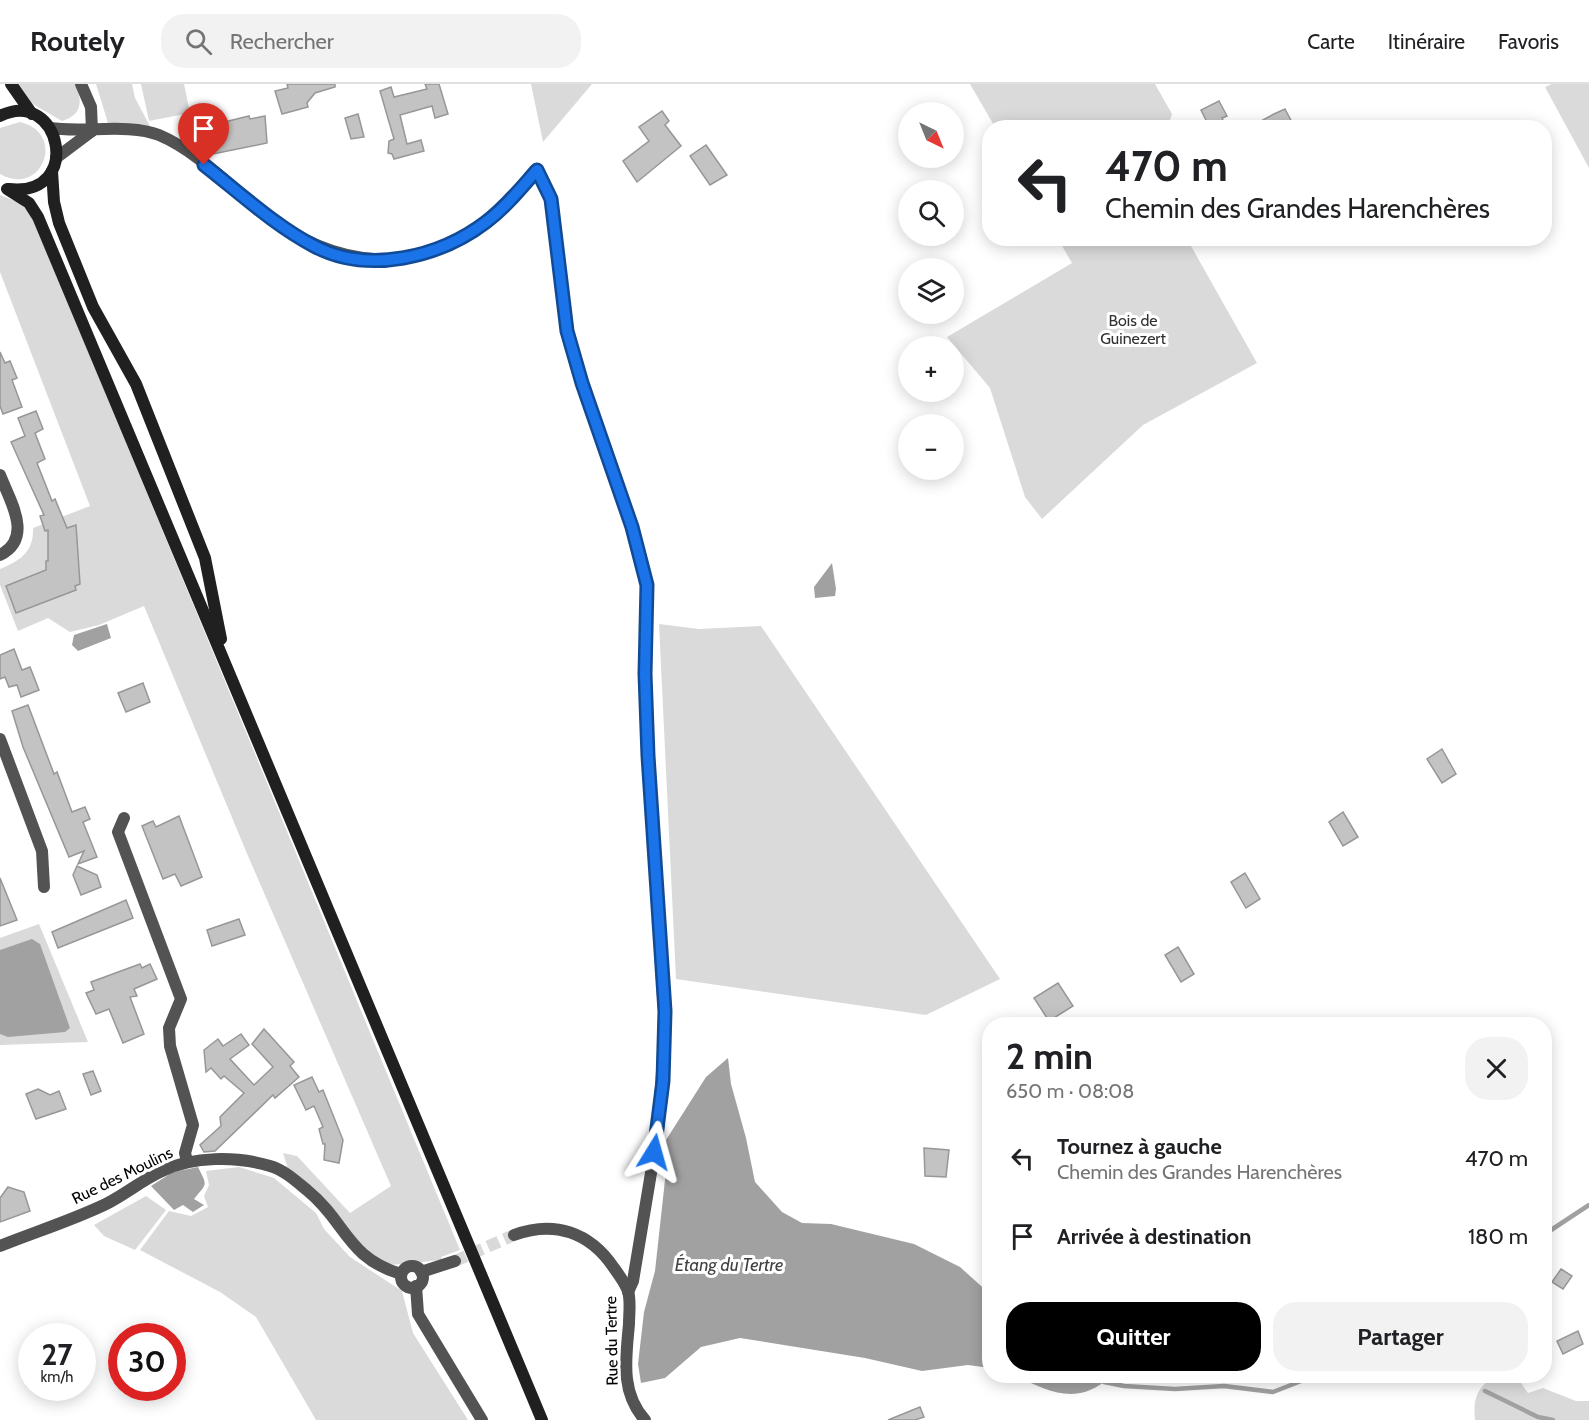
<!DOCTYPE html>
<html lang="fr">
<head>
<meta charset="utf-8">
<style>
	:root { --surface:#fff; --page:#f2f2f2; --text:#202124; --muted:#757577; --line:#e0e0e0; --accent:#000 }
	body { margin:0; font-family:Cabin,sans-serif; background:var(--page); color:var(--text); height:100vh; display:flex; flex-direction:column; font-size:22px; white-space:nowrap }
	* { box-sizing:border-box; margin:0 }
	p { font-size:20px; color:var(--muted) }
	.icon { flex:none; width:33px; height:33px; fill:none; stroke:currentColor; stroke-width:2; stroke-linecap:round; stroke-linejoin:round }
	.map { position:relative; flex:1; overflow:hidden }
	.panel { position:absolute; left:982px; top:933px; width:570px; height:366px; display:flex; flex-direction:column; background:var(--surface); border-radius:24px; box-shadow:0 3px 15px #0003 }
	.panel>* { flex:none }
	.guide { position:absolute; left:982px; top:36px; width:570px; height:126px; border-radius:24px; box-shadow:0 3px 15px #0003; background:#fff; color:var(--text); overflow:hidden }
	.needle { width:39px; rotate:137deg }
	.tools { position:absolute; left:898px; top:18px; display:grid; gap:12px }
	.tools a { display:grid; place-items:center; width:66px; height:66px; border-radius:50%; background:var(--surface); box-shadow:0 3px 15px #0003; font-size:30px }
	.speed { position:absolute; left:18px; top:1239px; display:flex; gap:12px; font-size:30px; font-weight:700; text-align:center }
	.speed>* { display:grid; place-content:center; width:78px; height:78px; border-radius:50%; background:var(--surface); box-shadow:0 3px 15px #0003; line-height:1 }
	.speed small { font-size:15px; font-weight:400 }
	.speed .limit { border:9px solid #d22; background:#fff; color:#111 }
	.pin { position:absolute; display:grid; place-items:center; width:51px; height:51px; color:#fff; margin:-62px -26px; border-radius:50% 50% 50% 0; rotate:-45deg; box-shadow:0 0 6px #0007 }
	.pin .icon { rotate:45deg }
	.me { position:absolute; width:66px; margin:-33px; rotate:8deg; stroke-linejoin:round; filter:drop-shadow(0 0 4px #0008) }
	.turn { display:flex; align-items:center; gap:21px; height:126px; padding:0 24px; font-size:27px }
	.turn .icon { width:78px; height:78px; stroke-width:2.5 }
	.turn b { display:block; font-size:42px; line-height:51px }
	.round { display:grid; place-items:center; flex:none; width:63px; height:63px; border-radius:24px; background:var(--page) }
	.summary { display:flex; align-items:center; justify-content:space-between; height:102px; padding:0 24px }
	h1 { font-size:36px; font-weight:700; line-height:45px }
	.button { display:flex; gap:12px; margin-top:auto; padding:12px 24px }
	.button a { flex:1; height:69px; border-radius:24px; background:var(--accent); color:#fff; font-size:24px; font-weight:700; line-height:69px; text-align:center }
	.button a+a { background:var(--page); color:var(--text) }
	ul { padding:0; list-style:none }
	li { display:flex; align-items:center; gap:18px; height:78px; padding:0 24px }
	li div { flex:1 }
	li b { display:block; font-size:22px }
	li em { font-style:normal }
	header { display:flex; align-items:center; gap:36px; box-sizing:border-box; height:84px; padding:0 30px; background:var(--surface); border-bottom:2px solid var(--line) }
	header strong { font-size:28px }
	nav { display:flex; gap:33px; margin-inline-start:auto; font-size:21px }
	.search { width:420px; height:54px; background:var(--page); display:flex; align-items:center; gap:15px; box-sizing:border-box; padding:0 21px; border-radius:24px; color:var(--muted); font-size:22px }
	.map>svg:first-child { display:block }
	.green { fill:#dadada }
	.water { fill:#a1a1a1 }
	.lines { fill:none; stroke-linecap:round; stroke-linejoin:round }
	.stream { stroke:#a1a1a1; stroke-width:4.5 }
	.building { fill:#c3c3c3; stroke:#979797; stroke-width:1.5 }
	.street-tunnel { stroke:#d9d9d9; stroke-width:12; stroke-dasharray:12 6; stroke-linecap:butt }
	.street { stroke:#535353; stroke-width:12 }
	.secondary { stroke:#202020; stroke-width:12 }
	.route-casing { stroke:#114b97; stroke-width:15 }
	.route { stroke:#1a73e8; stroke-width:10 }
	.labels { text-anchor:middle; stroke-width:6; stroke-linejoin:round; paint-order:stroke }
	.park-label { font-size:16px; fill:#313131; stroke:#fff }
	.street-label { font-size:16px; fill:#000; stroke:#fff }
	.water-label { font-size:18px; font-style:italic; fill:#424242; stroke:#fff }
</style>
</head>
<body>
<header>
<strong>Routely</strong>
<div class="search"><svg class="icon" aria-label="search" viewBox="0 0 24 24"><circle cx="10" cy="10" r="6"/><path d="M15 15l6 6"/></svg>Rechercher</div>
<nav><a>Carte</a><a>Itinéraire</a><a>Favoris</a></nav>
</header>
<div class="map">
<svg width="1589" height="1336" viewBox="0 0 1589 1336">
	<rect width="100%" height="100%" fill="#fff"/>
	<g class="green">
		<path d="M16,0h59c8,17 7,31 -13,37l-31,-18z"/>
		<path d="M96,0h36l3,14 16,30 -43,-5z"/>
		<path d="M141,0h43l6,29 -41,8z"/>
		<path d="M531,0h61l-49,58z"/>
		<path d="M970,0h185l17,30 -4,13h-173z"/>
		<path d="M1552,0h37v84l-44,-81z"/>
		<path d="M20,38c47,11 22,76 -20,52v-46z"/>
		<path d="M0,111l18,7 12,11c145,345 287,692 430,1037l-19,7 1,3 -51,5 -21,-10 -82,-86 -5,-16 14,3 53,57 41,-27 -143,-330 -104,-250 -45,19 -29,7 -22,-14 -30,13 -18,-46v-16c20,-8 34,-17 33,-41l57,-22 -90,-234z"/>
		<path d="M1058,155h129l70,124 -114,62 -101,94 -17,-22 -35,-109 -43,-51 125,-74z"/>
		<path d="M659,540l40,5 62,-3 239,353 -74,36 -250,-36z"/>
		<path d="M39,840l49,118 -88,3v-107z"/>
		<path d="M239,1083l35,11 42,35 8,16 26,28 52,34 11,42 55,87h-152l-60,-103 -36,-25 -80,-42 29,-39 22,5 17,-9 -4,-11 5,-11 -3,-14z"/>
		<path d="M146,1112l20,14 -31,40 -31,-14 -10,-11z"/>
		<path d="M1496,1292h20l12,17 15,-5 33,13h13v19h-114c-2,-21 2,-34 21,-44z"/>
	</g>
	<g class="water">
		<path d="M832,479l4,26 -1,7 -20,2 -1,-11z"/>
		<path d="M107,540l4,14 -33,13 -6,-6 2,-10z"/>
		<path d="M32,855l8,5 30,84 -5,4 -57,5 -8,-3v-84z"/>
		<path d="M728,974l3,26 15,54 9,44 27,30 20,11 29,1 83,20 46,23 30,27v74l-22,-3 -46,6 -57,-13 -125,-20 -39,9 -36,31 -24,5 -3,-19 6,-52 11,-41 11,-100v-31l40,-63z"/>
		<path d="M198,1083c10,20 9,16 -4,32l10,6 -11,7 -10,-7 -9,5 -23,-24 22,-14z"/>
		<path d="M1015,1292h90l-1,6c-31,23 -57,8 -89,-6z"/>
	</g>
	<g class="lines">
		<g class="stream">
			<path d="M1545,1150l44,-29"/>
			<path d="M1463,1292l3,2"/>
			<path d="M1104,1298l20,4 51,3 49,-3 49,6 41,-16"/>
			<path d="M1485,1307l53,26 15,3"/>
		</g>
	</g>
	<g class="building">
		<path d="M287,0h48v3l-20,6 -8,10 1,4 -26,7 -7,-23 13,-3z"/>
		<path d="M425,0h14l9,30 -13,4 -3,-12 -32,9 7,29 14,-4 3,11 -30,8 -2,-5 -4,-1 1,-12 5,-2 -14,-48 11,-4 3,10 33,-8z"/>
		<path d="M1219,17l8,15 -5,2 5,10h-17l-9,-18z"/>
		<path d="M1285,25l10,19h-47l26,-14z"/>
		<path d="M662,27l7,10 -4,4 16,21 -44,36 -14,-21 26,-20 -10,-14z"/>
		<path d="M358,30l6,23 -13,2 -6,-21z"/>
		<path d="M249,32l1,3 15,-3 2,27 -59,12 -16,-11 14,-3 -2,-14z"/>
		<path d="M706,61l21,30 -17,10 -20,-29z"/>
		<path d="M0,268l5,11 5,-2 7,17 -5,2 10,27 -19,7 -3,-8z"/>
		<path d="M36,327l7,18 -8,4 10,26 -8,4 15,38 3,-2 12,29 9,-3 4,59 -5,2 1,4 -60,23 -10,-27 40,-16v-9h2v-31l-3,1 -5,-15 4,-1 -33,-73 14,-6 -7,-18z"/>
		<path d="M14,565l8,21 8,-3 9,23 -18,7 -4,-12 -8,2 -4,-10 -5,2v-24z"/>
		<path d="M143,599l7,19 -24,10 -8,-19z"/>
		<path d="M28,621l26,69 3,-2 15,40 13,-5 5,12 -7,3 14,35 -19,7 6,-13 -15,6 -46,-110 -11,-36z"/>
		<path d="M1442,665l14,25 -14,9 -15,-24z"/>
		<path d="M1343,728l15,25 -15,9 -14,-24z"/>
		<path d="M179,732l23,61 -21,9 -6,-12 -12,5 -21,-53 11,-5 3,6z"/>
		<path d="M77,782l20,9 4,12 -20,8 -8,-20z"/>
		<path d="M1245,789l15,26 -14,9 -15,-26z"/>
		<path d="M0,794l17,42 -17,6z"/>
		<path d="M126,816l7,18 -75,30 -6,-16z"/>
		<path d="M239,835l6,16 -33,11 -5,-16z"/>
		<path d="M1178,863l16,27 -13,8 -16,-27z"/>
		<path d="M140,880l2,4 8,-4 7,15 -23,10 3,7 -7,1 14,37 -21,9 -14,-34 -13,5 -10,-21 8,-3 -3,-8z"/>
		<path d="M1058,899l15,23 -24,15 -15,-23z"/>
		<path d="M264,945l30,33 -4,4 9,11 -24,21 -2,-3 -58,56 -11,1 -4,-7 21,-19 -1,-9 24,-24 -20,-17 -3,3 -10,-11 -5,4 -2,-22 14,-11 5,7 18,-12 8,11 -19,14 24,26 19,-18 -21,-23z"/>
		<path d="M93,987l8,20 -10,4 -8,-21z"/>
		<path d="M312,993l7,15 4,-2 20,50 -4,23 -15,-3 1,-16h-2l-4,-15 4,-2 -9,-21 -8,4 -12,-25z"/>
		<path d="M38,1005l12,6 9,-4 7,18 -30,10 -10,-25z"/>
		<path d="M924,1064l25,2 -3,27 -21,-1z"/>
		<path d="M8,1103l16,5 6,19 -30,11v-24z"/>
		<path d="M1561,1185l11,7 -9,13 -11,-7z"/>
		<path d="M1578,1247l5,13 -20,10 -6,-13z"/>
		<path d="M920,1323l4,10 -9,3h-27z"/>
	</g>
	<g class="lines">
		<path class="street-tunnel" d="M455,1177l59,-26"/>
		<g class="street">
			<path d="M81,0l10,23 1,24"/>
			<path d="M50,44c34,5 79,-5 109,7 40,17 72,53 106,79 69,54 149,63 222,8 19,-15 34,-34 50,-53l14,30 16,132 15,52 50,144 15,58 -2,89 3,82 17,272 -7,103 -25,150 -5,11"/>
			<path d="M56,74l36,-27"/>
			<path d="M0,391c10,26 34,63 0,80"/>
			<path d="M0,655l42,112 2,36"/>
			<path d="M124,734l-6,14 63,167 -12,29 1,18 23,79 -8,28 2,8"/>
			<path d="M514,1151c40,-15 76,-3 100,33 5,7 11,15 14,23 3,10 1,22 1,33 -3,34 -9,68 16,96"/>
			<path d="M0,1162c35,-14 73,-26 106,-42 20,-10 36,-24 56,-33 31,-15 75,-15 108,-5 14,4 26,15 38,25 38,31 39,67 93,83"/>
			<circle cx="412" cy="1193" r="11"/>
			<path d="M421,1188l34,-11"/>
			<path d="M416,1202l2,28 64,106"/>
		</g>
		<g class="secondary">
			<path d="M11,0l21,30"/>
			<path d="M0,32c60,-30 85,81 9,73"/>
			<path d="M52,87l2,31 5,21 34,84 43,77 69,174 16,81"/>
			<path d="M7,105l22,14 9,14 504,1203"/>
		</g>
	</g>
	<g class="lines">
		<defs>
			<path id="route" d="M204,81c36,28 70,60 110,81 54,29 126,11 172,-24 20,-15 35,-34 51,-52l14,29 16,132 15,52 50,144 15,58 -2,89 3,82 17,255 -2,70 -9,71"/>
		</defs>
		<use href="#route" class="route-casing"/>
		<use href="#route" class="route"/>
	</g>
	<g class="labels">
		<g class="park-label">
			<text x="1133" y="242">Bois de<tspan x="1133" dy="18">Guinezert</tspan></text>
		</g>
		<g class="street-label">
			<text transform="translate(122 1091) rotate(-26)" y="6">Rue des Moulins</text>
			<text transform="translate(611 1257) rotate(-91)" y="6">Rue du Tertre</text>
		</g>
		<g class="water-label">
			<text x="729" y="1187">Étang du Tertre</text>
		</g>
	</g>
</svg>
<div class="tools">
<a><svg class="needle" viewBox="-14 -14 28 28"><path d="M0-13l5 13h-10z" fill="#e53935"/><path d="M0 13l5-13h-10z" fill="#757577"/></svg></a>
<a><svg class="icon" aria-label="search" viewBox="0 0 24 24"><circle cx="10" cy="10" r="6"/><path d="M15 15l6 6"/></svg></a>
<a><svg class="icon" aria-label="layers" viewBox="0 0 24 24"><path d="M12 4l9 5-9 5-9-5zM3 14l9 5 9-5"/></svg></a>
<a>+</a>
<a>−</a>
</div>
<div class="speed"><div>27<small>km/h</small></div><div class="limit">30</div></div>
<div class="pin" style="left:204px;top:81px;background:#d93025"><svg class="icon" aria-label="arrive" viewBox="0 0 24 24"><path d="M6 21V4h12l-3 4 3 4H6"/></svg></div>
<svg class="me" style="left:654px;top:1068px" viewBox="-20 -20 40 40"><path d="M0-17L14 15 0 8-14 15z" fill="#1a73e8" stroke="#fff" stroke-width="4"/></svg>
<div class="guide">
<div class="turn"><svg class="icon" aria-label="left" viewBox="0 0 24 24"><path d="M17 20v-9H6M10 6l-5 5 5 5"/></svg><div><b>470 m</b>Chemin des Grandes Harenchères</div></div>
</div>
<section class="panel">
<div class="summary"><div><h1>2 min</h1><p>650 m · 08:08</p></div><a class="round"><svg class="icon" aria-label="close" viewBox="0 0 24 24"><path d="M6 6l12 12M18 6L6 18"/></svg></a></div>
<ul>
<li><svg class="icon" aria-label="left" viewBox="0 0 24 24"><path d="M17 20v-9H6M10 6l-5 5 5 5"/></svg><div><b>Tournez à gauche</b><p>Chemin des Grandes Harenchères</p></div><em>470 m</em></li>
<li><svg class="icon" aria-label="arrive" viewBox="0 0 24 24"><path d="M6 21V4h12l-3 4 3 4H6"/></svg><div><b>Arrivée à destination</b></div><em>180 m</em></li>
</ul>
<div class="button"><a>Quitter</a><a>Partager</a></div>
</section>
</div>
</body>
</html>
